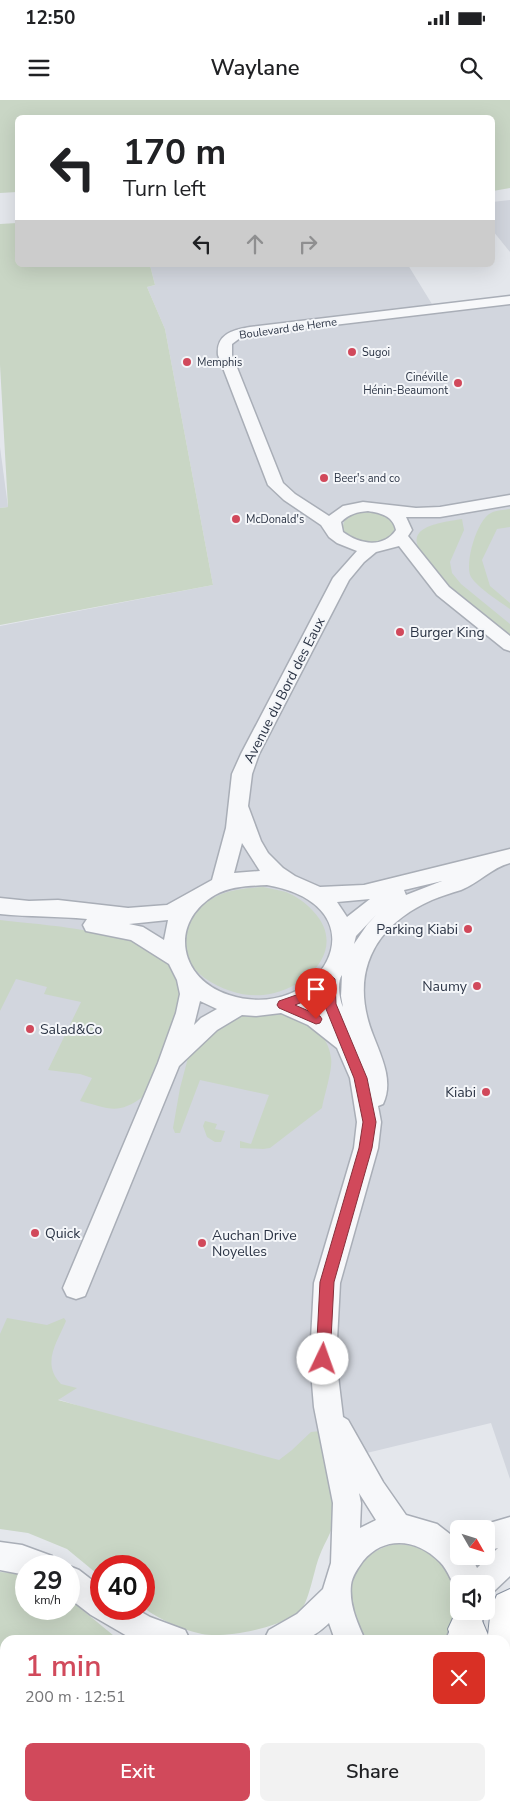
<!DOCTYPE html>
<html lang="en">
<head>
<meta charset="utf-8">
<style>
	:root { --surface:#fff; --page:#f2f2f2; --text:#202124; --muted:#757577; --accent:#d1495b }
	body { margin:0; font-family:"Nunito Sans",sans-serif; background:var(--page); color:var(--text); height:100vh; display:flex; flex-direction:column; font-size:19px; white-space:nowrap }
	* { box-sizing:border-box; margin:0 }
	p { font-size:16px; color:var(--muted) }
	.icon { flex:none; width:28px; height:28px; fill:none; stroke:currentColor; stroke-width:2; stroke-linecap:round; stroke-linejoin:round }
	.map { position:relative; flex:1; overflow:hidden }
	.sheet { position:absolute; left:0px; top:1535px; width:510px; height:176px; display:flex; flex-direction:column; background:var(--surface); border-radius:15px 15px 0 0; box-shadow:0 5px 20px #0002 }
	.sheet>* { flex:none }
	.top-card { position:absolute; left:15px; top:15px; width:480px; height:152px; border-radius:8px; box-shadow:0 5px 20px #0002; background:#fff; color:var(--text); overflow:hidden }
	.needle { width:32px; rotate:129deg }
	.controls { position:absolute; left:450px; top:1420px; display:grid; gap:10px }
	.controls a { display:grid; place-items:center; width:45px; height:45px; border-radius:8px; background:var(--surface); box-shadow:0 5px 20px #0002; font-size:25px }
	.speed { position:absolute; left:15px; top:1455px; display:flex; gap:10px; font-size:25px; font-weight:700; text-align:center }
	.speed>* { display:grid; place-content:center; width:65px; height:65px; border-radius:50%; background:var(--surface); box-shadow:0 5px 20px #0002; line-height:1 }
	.speed small { font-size:12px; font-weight:400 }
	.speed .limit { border:8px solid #d22; background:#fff; color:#111 }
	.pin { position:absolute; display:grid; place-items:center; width:42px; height:42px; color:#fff; margin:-51px -21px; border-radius:50% 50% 50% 0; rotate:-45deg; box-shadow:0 0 5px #0007 }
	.pin .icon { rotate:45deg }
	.me { position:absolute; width:55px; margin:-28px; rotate:3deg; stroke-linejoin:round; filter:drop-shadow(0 0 4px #0008) }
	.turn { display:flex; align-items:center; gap:18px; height:105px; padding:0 25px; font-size:22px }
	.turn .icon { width:65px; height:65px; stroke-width:2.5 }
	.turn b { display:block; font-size:35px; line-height:42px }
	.lanes { display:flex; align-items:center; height:48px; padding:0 25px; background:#0003; justify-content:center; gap:25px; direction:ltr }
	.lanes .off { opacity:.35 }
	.round { display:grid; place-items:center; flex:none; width:52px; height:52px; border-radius:8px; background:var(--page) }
	.headline { display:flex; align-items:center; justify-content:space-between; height:85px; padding:0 25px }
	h1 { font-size:30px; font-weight:600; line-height:38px; color:var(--accent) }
	.cta { display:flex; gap:10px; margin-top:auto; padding:10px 25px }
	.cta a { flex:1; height:58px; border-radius:8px; background:var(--accent); color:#fff; font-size:20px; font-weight:600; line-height:58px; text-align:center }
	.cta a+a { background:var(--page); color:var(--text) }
	.status { display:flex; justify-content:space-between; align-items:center; height:35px; padding:0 25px; background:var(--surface); direction:ltr }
	.status svg { height:14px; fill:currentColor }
	header { display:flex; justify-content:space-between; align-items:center; height:65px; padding:0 25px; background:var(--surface); font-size:22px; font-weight:600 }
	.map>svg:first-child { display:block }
	.built { fill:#d2d6de }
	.green { fill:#c9d6c5 }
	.water { fill:#9fb4cc }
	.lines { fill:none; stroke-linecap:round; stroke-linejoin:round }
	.minor-casing { stroke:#a9aeb7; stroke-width:3 }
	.highway-casing { stroke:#8b94a3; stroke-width:2 }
	.minor { fill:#f7f8fa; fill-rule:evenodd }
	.highway { fill:#fff; fill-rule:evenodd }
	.route { fill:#d1495b; stroke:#882f3b }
	.poi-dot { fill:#d1495b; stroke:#f4f6f9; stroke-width:2 }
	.labels { text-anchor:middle; stroke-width:4; stroke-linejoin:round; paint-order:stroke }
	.far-street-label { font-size:11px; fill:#2b3445; stroke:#f4f6f9 }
	.far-poi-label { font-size:11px; fill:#2b3445; stroke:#f4f6f9; text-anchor:start }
	.poi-label { font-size:14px; fill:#2b3445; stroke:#f4f6f9; text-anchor:start }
	.street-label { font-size:14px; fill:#2b3445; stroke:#f4f6f9 }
</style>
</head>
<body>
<div class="status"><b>12:50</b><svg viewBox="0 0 49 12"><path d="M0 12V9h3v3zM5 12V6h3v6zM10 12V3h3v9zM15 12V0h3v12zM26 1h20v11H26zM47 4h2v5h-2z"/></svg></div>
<header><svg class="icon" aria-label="menu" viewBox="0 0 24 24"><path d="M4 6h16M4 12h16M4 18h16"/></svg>Waylane<svg class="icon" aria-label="search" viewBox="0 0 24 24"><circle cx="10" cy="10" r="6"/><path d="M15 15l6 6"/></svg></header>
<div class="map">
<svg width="510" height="1711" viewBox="0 0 510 1711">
	<rect width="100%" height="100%" fill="#e4e7ec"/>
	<g class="built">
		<path d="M510,100v52l-17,-21 -1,-29z"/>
		<path d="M150,165h258l27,44 75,-9v1179l-19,-56 -203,49 -288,-91v-755l213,-41 -48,-256 -18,-42 8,-2z"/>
		<path d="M0,347l8,60 -8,1z"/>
	</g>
	<g class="green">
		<path d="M0,0h510v88l-17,3 -1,-73h-474l-1,74 -17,1z"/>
		<path d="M17,123l1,42h132l5,20 -8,2 18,42 48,256 -213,40v-117l8,-1 -8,-142v-141z"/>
		<path d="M510,409v18l-13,2 -15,31 8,26 20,17v6c-11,-8 -32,-21 -39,-32 -7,-13 6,-58 20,-64 5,-3 13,-3 19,-4z"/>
		<path d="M372,412c12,2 21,6 23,19 -12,16 -42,15 -53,-2l3,-10 11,-6z"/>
		<path d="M462,419l2,11 -14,32 2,11 9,11 49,40v14l-60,-47 -33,-39 3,-2c-15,-25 26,-28 42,-31z"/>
		<path d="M263,787c8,2 16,3 23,5 10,4 20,11 27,19 37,39 -9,80 -50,84 -20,2 -40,-5 -57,-16 -34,-22 -22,-69 13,-84 15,-6 29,-7 44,-8z"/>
		<path d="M0,820c41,5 133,10 163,38 13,13 18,33 17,50l-36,88c-27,20 -35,12 -64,5l12,-23 -12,-4 -32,-4 33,-68 -37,-8 3,-7 -31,-8 -16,32z"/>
		<path d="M276,913c25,4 52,17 55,45 2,11 -7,38 -9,50l-52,40 -7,1 -23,-1v-7l11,3 18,-49 -69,-15 -20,53h-5l-2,-5 7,-40 9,-34 5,-9 46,-30z"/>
		<path d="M205,1021l12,3 -2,5 10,2 -4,11h-6l-8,-5 -4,-11z"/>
		<path d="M7,1218l40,7 17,-7 2,3c-9,22 -25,42 -5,63l16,4 -19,12 221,60 13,-10 19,-18 9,-1 19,66 -7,2c5,33 -4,33 -14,61 -4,12 -9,38 -15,47 -14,20 -78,32 -101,27 -22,-5 -40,-13 -58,-26v-42h-43v11l-34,-28 -39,-16 -28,-4v-195z"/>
		<path d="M394,1444c50,-2 86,56 50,96h-75c-33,-33 -22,-85 25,-96z"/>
		<path d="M0,1472l13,1 13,4v32h43v-10l50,41h-114v166h281l-14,5h-272z"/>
		<path d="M505,1628l5,9v74h-188l-2,-5h185z"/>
	</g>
	<path class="water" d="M505,1697l5,5v9h-45l-3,-5h43z"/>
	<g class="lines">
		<defs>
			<g id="minor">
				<path d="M510,196v8l-260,31 -10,3 -8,6v11l51,128 12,11 34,22 14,-10 20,-4 53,6 24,-1 70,-12v10l-70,12h-34l6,13 -4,6 41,51 61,49v15l-6,-2 -67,-54 -38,-49 -23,6 -12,10 -15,18 -90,174 -7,20 -4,32 13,35 7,12 15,15 12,8 25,11 44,-2 146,-36v14c-19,5 -31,20 -49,27 -10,3 -20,6 -29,10 -59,26 -83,74 -59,135 8,21 21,46 10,69l-5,2 3,16 -3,26 -38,135 -4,76 7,58 5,3 35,62 23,33 31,9 22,17v15h12l6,12 21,-20 -12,3v-22h-11l1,-2 34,-10v59l-19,18 -5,2v-12h-27v10c-7,-10 -10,-23 -19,-32 -23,-23 -55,-27 -77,-1 -5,7 -11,15 -12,24 -2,20 6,37 14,55h-30l-6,-17c-24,23 -34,17 -65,17l5,-10 28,-16 26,-25 8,-26 2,-60 -19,-96 -4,-48 4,-76 40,-135 3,-26 -7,-44 -13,-30 -29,-23 -27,-12 -25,3 -14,-1 -25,15 -38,36 -94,230 -9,3 -9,-3 -4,-8 95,-225 18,-50 4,-19 -3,-14 -8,-16 -38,-24 -45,-9 -3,-6 4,-6c-29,-3 -58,-2 -87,-5v-16l29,3 29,-1 70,8 39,-3 45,-25 14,-52 6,-54 9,-20 92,-176 24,-27 -20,-8 -8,-6 -8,-12 -37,-25 -16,-15 -50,-130c-2,-21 15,-25 32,-28zM368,411c13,2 25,5 28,19 -13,19 -37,14 -53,2l-2,-10c8,-8 16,-10 27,-11zM242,743l18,28 -26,2zM442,781l-36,14 -2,-5zM267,785c120,21 55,140 -38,110 -50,-16 -61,-72 -14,-100 16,-9 35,-9 52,-10zM370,799l-23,18 -10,-15zM376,815l-9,10 -13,19 2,-8zM168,820l-4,20 -21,-13 -14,-3zM342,875l-1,21 2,11c-4,-8 -6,-26 -1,-32zM319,898l4,14 -17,-7zM200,901l17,8 -16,9 -7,7zM359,1393l17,27 -16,8 1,-25z"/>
				<path d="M0,1442l22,3 30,11 4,10h-30v9l-26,-5z"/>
				<path d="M68,1466h1l10,4 22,17v22h35l14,8 35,13 5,10h-56l-43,-25 -22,-17z"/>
				<path d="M459,1506v5h26l-8,29h-31z"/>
			</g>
			<g id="highway">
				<path d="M510,1489v86l-5,-2v-33h-53l-4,-11 6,-13 10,-5 16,5 8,19 3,-27 6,-13z"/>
				<path d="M505,1584l5,2v45l-5,-2z"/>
			</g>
		</defs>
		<use href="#minor" class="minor-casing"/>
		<use href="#highway" class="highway-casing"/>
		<use href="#minor" class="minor"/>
		<use href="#highway" class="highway"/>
	</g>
	<path class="route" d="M329,874l6,5 1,25 31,74 9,44 -4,26 -38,134 -4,77 -2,5 -5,2 -5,-2 -2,-5 4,-77 39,-134 4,-26 -9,-44 -30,-74v-15l-11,9 -18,7 25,11 2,3 -2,4 -4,1 -37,-16 -2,-3 2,-4 26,-9z"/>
	<g class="poi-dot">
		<circle cx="352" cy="252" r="5"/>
		<circle cx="187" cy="262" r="5"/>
		<circle cx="458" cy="283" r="5"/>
		<circle cx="324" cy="378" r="5"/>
		<circle cx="236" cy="419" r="5"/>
		<circle cx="400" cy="532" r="5"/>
		<circle cx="468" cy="829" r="5"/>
		<circle cx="477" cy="886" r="5"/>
		<circle cx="30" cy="929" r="5"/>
		<circle cx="486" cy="992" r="5"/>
		<circle cx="35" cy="1133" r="5"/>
		<circle cx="202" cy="1143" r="5"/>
	</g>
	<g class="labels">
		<g class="far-street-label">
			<text transform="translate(288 228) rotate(-8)" y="4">Boulevard de Herne</text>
		</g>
		<g class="far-poi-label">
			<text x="362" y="256">Sugoi</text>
			<text x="197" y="266">Memphis</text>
			<text x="448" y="281" text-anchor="end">Cinéville<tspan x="448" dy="13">Hénin-Beaumont</tspan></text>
			<text x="334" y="382">Beer's and co</text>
			<text x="246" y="423">McDonald's</text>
		</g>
		<g class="poi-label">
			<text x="410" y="537">Burger King</text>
			<text x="458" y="834" text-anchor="end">Parking Kiabi</text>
			<text x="467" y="891" text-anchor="end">Naumy</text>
			<text x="40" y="934">Salad&amp;Co</text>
			<text x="476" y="997" text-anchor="end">Kiabi</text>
			<text x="45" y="1138">Quick</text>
			<text x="212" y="1140">Auchan Drive<tspan x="212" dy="16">Noyelles</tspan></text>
		</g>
		<g class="street-label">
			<text transform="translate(284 590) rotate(-63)" y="5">Avenue du Bord des Eaux</text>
		</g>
	</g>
</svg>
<div class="controls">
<a><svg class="needle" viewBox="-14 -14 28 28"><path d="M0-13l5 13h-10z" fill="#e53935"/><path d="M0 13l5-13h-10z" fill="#757577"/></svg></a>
<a><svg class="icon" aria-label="sound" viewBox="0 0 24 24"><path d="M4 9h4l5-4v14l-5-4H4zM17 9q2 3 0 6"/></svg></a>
</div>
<div class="speed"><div>29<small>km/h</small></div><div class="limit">40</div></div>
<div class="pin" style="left:316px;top:919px;background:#d93025"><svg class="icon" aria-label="arrive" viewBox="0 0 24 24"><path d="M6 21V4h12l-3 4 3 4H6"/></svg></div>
<svg class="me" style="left:323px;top:1259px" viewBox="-20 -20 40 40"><circle r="19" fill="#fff"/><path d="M0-13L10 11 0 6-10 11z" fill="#d1495b"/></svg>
<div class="top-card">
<div class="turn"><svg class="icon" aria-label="left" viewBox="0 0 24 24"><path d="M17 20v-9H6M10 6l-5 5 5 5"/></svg><div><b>170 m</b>Turn left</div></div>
<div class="lanes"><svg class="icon" aria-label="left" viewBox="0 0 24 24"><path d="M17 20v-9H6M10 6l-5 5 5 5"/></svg><svg class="icon off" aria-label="ahead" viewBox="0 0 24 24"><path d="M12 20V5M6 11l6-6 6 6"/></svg><svg class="icon off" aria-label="right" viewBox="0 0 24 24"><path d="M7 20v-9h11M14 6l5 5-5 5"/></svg></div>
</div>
<section class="sheet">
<div class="headline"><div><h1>1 min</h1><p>200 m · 12:51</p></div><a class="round" style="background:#d93025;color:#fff"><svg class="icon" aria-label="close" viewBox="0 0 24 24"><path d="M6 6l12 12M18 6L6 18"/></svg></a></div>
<div class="cta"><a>Exit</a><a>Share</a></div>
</section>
</div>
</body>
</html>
